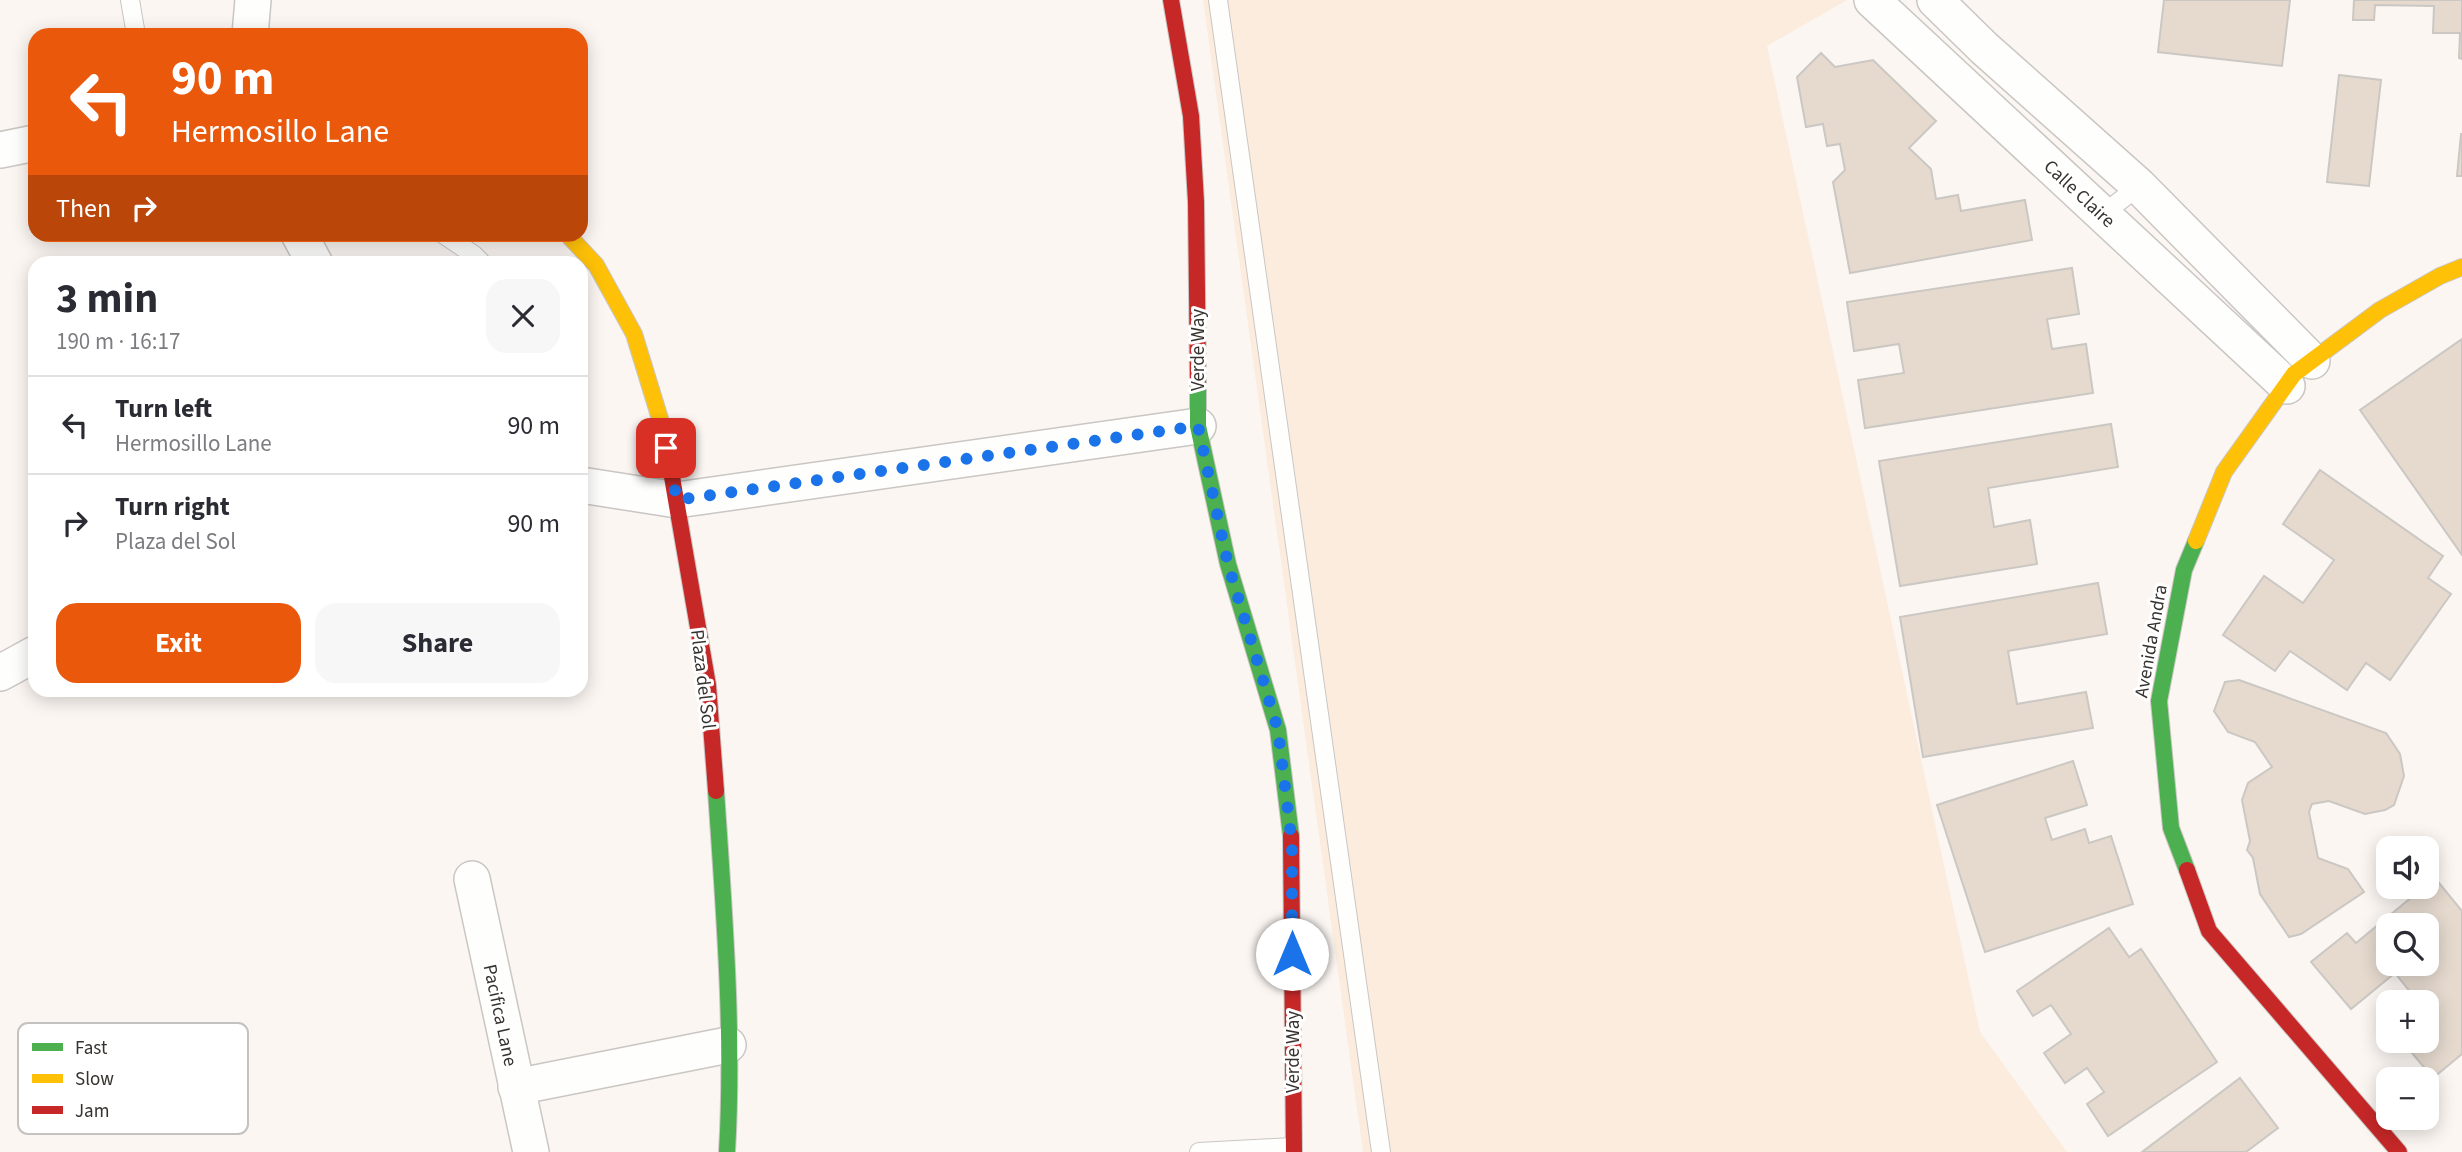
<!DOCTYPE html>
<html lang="en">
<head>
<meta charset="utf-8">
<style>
	:root { --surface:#fff; --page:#f7f7f7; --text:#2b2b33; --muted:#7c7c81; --line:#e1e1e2; --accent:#ea580c }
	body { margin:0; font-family:"Source Sans 3",sans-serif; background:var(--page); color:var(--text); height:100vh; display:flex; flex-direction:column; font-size:26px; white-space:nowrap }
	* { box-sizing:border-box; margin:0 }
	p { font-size:23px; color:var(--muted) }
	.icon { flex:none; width:38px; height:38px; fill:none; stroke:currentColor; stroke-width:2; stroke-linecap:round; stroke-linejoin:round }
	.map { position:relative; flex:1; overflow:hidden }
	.sheet { position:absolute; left:28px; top:256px; width:560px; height:441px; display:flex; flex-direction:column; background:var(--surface); border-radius:21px; box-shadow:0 4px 18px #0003 }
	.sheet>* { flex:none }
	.guide { position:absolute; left:28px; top:28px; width:560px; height:214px; border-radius:21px; box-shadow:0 4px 18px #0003; background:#ea580c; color:#fff; overflow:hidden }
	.buttons { position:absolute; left:2376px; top:836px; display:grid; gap:14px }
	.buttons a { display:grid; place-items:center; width:63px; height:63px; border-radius:14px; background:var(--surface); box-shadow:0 4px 18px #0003; font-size:35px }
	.pin { position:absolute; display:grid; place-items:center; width:60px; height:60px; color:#fff; margin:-30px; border-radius:14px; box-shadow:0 4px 10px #0006 }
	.me { position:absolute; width:77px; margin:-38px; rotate:0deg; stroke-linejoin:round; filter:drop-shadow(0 0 5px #0008) }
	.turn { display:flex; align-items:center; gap:24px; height:147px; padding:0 28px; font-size:32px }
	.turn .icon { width:91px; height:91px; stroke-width:2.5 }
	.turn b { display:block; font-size:49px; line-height:60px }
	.then { display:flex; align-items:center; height:66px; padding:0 28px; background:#0003; gap:14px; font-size:26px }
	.round { display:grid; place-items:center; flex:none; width:74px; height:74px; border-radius:21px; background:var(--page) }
	.overview { display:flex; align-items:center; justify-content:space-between; height:119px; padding:0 28px }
	h1 { font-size:42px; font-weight:700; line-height:52px }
	.primary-button { display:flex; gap:14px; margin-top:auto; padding:14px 28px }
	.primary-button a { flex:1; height:80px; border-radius:21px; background:var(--accent); color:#fff; font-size:28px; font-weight:700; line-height:80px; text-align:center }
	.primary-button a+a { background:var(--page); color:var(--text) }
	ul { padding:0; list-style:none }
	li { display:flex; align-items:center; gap:21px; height:98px; padding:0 28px; border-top:2px solid var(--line) }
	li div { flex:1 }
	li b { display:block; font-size:26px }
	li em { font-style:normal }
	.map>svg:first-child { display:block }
	.green { fill:#fbecde }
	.building { fill:#e6dacf; stroke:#cbc7c3; stroke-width:2; fill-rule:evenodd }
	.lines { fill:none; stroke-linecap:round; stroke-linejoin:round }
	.lane-casing { stroke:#cac6c3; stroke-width:20 }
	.street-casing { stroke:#cac6c3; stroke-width:38 }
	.fast-casing { stroke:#cac6c3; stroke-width:18 }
	.slow-casing { stroke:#cac6c3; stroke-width:18 }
	.jam-casing { stroke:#cac6c3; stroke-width:18 }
	.lane { stroke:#fefefd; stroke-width:18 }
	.street { stroke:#fefefd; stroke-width:35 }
	.fast { stroke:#4caf50; stroke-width:16 }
	.slow { stroke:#ffc107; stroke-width:16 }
	.jam { stroke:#c62828; stroke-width:16 }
	.route { stroke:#1a73e8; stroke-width:12; stroke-dasharray:0 21.6 }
	.labels { text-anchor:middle; stroke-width:6; stroke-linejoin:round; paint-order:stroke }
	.street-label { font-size:19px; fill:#36322e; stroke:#fff }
	.key { fill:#fff; stroke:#c3c2c0; stroke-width:2 }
	.key-label { font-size:19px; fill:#36322e }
</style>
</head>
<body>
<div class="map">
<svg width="2462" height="1152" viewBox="0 0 2462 1152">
	<rect width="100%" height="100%" fill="#fbf6f2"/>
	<path class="green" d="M1203,0h644l-80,46 213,986 87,120h-704z"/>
	<g class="building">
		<path d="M2164,0h126l-8,66 -124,-14z"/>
		<path d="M2354,0h108v59l-3,-1 1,-25h-27l1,-27 -59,-1 -1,15h-21z"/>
		<path d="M1821,53l14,14 38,-7 63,61 -27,27 22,21 5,30 22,-4 3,16 64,-11 7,40 -182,33 -17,-91 12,-12 -5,-26 -13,2 -4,-22 -17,3 -9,-50z"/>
		<path d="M2339,75l42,5 -12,106 -42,-4z"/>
		<path d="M2461,134h1v42h-5z"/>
		<path d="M2072,268l7,46 -32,5 5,30 34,-5 7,49 -228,35 -7,-48 46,-7 -5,-29 -45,7 -7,-49z"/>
		<path d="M2462,339v216l-102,-145z"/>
		<path d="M2111,424l7,43 -130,21 6,39 36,-7 7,44 -137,22 -21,-125z"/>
		<path d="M2320,470l123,86 -15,22 23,16 -61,86 -24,-17 -19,27 -57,-39 -15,20 -52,-36 41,-59 39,27 31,-43 -51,-36z"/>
		<path d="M2098,583l9,51 -99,17 9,53 69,-12 7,36 -170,29 -23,-140z"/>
		<path d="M2239,680l147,53 14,21 4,22 -10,29 -9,5 -20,4 -36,-13 -17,3 -3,8 9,46 30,11 16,23 -63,42 -12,3 -29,-43 -7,-36 -6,-8 3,-9 -8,-41 6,-17 24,-16 -17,-25 -27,-10 -14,-21 11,-29z"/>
		<path d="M2073,761l14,44 -42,13 7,22 33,-11 4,14 22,-7 22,68 -148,48 -48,-147z"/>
		<path d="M2435,878l27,33v143l-29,24 -31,-37h25v-24l2,-2 -2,-12h-8l-24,-30 -44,36 -40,-47 36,-29 9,10 68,-56h3v-2zM2389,926h38v38h-38z"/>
		<path d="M2109,928l20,29 12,-8 76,113 -109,74 -21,-32 17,-12 -17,-24 -22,15 -21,-30 27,-19 -20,-29 -18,11 -16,-25z"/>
		<path d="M2240,1078l38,50 -32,24h-104z"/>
	</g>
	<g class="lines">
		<defs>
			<g id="lane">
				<path d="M130,0l6,35"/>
				<path d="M1218,0l163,1152"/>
				<path d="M2103,214l36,-28"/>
				<path d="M443,234l31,21 7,7"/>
				<path d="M1199,1152l93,-5"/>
			</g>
			<g id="street">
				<path d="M1872,0l415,386"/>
				<path d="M1935,0l49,48 155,138 173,175"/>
				<path d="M250,35l3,-35"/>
				<path d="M0,150l35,-7"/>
				<path d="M299,234l15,28"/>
				<path d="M581,485l96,15 521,-74"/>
				<path d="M0,673l35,-19"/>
				<path d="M472,879l59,273"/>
				<path d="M516,1087l212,-42"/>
			</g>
			<g id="fast">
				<path d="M1198,380v46l30,138 50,166 13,106"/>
				<path d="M716,791c8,120 18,241 11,361"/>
				<path d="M2187,870l-16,-42 -12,-127 25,-131 12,-29"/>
			</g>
			<g id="slow">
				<path d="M567,234l29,31 38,69 27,88 11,55"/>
				<path d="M2196,541l28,-69 70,-98 86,-64 60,-34 22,-9"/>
			</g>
			<g id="jam">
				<path d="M1171,0l20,116 5,86 2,178"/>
				<path d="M672,477l36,208 8,106"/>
				<path d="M1291,836l3,316"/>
				<path d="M2187,870l22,61 190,221"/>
			</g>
		</defs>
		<use href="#lane" class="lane-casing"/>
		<use href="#street" class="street-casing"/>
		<use href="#fast" class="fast-casing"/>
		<use href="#slow" class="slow-casing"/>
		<use href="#jam" class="jam-casing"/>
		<use href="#lane" class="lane"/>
		<use href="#street" class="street"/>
		<use href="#fast" class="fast"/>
		<use href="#slow" class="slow"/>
		<use href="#jam" class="jam"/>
	</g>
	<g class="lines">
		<path class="route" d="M666,448l11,52 521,-74 30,138 50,166 14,114v110"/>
	</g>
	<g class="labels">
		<g class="street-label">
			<text transform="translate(2080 193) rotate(43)" y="7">Calle Claire</text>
			<text transform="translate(1197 350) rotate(-90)" y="7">Verde Way</text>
			<text transform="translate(2150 641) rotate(-80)" y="7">Avenida Andra</text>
			<text transform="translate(704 679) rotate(83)" y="7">Plaza del Sol</text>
			<text transform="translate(501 1015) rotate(78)" y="7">Pacifica Lane</text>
			<text transform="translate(1292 1052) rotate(-90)" y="7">Verde Way</text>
		</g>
	</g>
	<rect x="18" y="1023" width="230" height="111" rx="10" class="key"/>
	<rect x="32" y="1043" width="31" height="8" fill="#4caf50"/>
	<rect x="32" y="1074" width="31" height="9" fill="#ffc107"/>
	<rect x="32" y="1106" width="31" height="8" fill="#c62828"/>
	<g class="key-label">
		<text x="75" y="1054">Fast</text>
		<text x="75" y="1085">Slow</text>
		<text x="75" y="1117">Jam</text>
	</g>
</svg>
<div class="buttons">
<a><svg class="icon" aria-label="sound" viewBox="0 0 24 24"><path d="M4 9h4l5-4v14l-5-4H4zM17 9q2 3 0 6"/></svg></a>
<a><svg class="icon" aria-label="search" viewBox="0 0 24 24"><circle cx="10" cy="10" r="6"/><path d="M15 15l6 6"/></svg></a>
<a>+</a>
<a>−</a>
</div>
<div class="pin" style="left:666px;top:448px;background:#d93025"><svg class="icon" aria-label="arrive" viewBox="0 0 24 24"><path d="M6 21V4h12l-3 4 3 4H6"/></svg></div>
<svg class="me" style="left:1292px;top:954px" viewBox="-20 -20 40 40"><circle r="19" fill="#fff"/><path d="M0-13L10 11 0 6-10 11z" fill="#1a73e8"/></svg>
<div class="guide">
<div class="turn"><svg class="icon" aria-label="left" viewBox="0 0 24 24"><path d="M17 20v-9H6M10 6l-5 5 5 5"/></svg><div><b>90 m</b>Hermosillo Lane</div></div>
<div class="then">Then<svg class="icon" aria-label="right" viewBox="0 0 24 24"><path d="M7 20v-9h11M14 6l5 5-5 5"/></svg></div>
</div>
<section class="sheet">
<div class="overview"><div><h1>3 min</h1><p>190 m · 16:17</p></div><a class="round"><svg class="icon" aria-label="close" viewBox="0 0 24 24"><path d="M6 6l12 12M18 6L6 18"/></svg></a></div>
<ul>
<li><svg class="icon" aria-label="left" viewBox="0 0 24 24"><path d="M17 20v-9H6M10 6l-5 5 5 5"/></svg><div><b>Turn left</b><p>Hermosillo Lane</p></div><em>90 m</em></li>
<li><svg class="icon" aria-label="right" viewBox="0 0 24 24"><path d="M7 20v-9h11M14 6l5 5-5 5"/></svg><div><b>Turn right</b><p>Plaza del Sol</p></div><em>90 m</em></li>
</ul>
<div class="primary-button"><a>Exit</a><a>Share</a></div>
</section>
</div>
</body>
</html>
